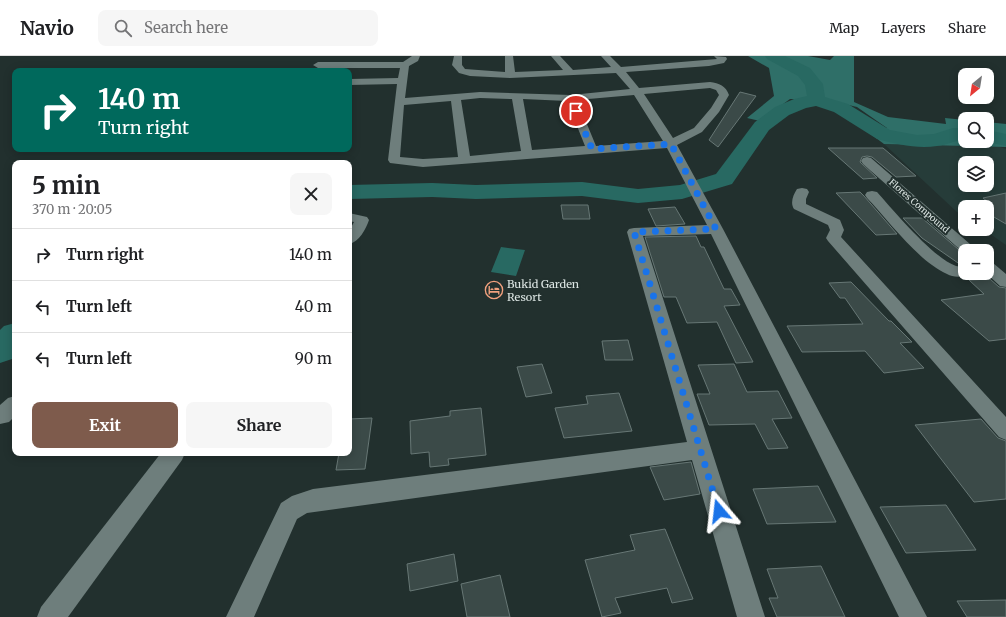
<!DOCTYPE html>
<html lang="en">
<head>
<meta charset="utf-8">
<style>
	:root { --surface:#fff; --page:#f6f6f6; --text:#202124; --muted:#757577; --line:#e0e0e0; --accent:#7e5b4c }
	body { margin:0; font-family:Merriweather,serif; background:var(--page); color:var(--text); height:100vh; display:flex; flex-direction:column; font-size:15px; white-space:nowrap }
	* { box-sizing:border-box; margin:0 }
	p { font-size:13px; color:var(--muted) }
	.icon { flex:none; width:22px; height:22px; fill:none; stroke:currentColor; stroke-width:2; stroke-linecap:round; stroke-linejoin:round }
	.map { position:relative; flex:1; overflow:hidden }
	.panel { position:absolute; left:12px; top:104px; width:340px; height:296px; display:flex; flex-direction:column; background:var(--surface); border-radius:8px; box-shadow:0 2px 10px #0003 }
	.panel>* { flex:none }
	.banner { position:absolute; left:12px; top:12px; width:340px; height:84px; border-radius:8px; box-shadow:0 2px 10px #0003; background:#00695c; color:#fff; overflow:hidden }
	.needle { width:26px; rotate:210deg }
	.controls { position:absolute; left:958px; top:12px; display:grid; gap:8px }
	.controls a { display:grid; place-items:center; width:36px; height:36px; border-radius:8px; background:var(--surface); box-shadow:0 2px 10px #0003; font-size:20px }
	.pin { position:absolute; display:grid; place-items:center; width:34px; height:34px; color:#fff; margin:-17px; border:2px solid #fff; border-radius:50%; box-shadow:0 1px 4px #0007 }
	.me { position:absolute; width:44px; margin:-22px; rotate:343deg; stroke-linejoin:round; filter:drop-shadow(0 0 3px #0008) }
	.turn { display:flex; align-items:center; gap:14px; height:84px; padding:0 20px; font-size:18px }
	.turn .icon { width:52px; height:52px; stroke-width:2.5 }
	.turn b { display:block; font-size:28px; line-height:34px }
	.round { display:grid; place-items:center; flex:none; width:42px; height:42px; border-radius:8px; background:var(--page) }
	.summary { display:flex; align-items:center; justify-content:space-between; height:68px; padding:0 20px }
	h1 { font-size:24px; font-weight:700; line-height:30px }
	.cta { display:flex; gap:8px; margin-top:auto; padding:8px 20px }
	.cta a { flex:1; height:46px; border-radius:8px; background:var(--accent); color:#fff; font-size:16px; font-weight:700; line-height:46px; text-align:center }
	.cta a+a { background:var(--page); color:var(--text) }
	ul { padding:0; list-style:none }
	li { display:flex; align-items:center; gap:12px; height:52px; padding:0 20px; border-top:1px solid var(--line) }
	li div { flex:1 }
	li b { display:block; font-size:15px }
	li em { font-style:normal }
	header { display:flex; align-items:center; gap:24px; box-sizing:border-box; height:56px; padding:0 20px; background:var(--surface); border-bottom:1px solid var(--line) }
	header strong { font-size:19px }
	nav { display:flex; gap:22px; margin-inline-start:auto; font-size:14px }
	.search { width:280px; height:36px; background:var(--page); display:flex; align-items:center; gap:10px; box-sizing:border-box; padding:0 14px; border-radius:8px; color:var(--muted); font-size:15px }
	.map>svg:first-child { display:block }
	.built { fill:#263c39; fill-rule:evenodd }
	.forest { fill:#2f6f68 }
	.water { fill:#286962 }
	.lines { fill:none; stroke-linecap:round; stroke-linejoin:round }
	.river { fill:#286962; fill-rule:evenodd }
	.building { fill:#3b4a48; stroke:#677775 }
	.minor { fill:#6e7e7c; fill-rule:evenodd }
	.route { stroke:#1a73e8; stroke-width:7; stroke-dasharray:0 12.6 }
	.labels { text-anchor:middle; stroke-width:4; stroke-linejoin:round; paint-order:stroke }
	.far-street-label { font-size:9px; fill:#dce5e3; stroke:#22302e }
	.poi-label { font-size:11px; fill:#dce5e3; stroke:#22302e; text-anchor:start }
</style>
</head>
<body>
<header>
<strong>Navio</strong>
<div class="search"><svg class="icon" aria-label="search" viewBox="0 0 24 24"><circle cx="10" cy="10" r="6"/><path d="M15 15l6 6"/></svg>Search here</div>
<nav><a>Map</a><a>Layers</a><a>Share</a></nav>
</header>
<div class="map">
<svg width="1006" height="561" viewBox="0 0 1006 561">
	<rect width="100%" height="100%" fill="#22302e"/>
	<path class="built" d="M884,88l113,2 9,3v96l-23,-16h4v-22h-22v10l-8,-5zM965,107h22v22h-22z"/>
	<path class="forest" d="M748,0h60l22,4 4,-4h20v46l34,15 58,7 -1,-6 20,2v21h22v-19l19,2v23l-122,-3 -16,-12 19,-4 -30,-21 -34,-8h-33l-30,22 -13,-3 27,-22 -5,-28z"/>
	<path class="water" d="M501,191l24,3 -9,26 -25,-4z"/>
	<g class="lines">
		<g class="river">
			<path d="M765,0h20l25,12 13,16 2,13 23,7 42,26 27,5 17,-1 19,-6h12v12c-10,0 -18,5 -28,6 -20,3 -41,-2 -60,-7l-43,-27 -18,-6 -10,2 -17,7 -20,15 -37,54 -50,15 -44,4 -56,-7 -106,3 -44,-2 -83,2v-14l83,-2 44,2 106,-3 56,7 42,-4 36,-11 39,-52 20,-15 19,-8 13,-3 -2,-11 -7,-9 -31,-17z"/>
			<path d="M987,74l19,4v12l-23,-5h4z"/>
			<path d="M15,267v32l-3,4 -12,4v-33l4,-4z"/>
		</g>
	</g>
	<g class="building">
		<path d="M740,36l16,4 -38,51 -9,-7z"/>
		<path d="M828,92h55l33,28 -20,1 -24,-20 -5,-1 -5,1 -2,5 17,16 -14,1z"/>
		<path d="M860,136l4,4 33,38 -21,1 -40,-42z"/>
		<path d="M1006,137v31l-19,-11v-6h-10l-3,-2 14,-3 -5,-4z"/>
		<path d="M561,149h27l2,14h-27z"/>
		<path d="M675,151l10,17 -29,2 -8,-17z"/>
		<path d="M903,162h19l43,37v10h-4l-39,-27z"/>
		<path d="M696,180l5,11h3l20,42h7l9,16 -16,1 29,56 -17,1 -19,-41 -30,1 -11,-26h-12l-19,-60z"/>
		<path d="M990,223l9,8 7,1v51l-17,2 -48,-41 43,-6 -15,-14z"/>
		<path d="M851,226l38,39h2l21,21 -12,1 24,25 -40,5 -19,-22 -63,1 -15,-26 76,-2 -18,-26h-5l-11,-15z"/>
		<path d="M628,284l5,20h-28l-3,-19z"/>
		<path d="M542,308l10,29 -26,4 -9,-30z"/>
		<path d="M734,308l13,28 31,-1 14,27 -20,1 16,29 -20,1 -13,-25 -46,1 -12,-31h13l-12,-29z"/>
		<path d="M619,337l13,38 -68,7 -9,-30 33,-4 -2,-8z"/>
		<path d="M481,352l5,47 -38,4 1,6 -19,2 -1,-15 -18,2 -1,-33 40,-5v-5z"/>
		<path d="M372,362l-7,51 -29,1 3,-17h10v-34z"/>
		<path d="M981,363l17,19 8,3v58l-32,3 -59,-77z"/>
		<path d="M691,406l9,32 -36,6 -14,-33z"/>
		<path d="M818,430l18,36 -69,2 -14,-35z"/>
		<path d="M946,449l30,45 -70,3 -26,-46z"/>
		<path d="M665,473l28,70 -21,4 -5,-15 -52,10 6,15 -19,4 -17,-57 50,-10 -5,-15z"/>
		<path d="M454,498l4,27 -48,10 -3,-27z"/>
		<path d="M821,510l24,51h-68l-8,-19h9l-11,-29z"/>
		<path d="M500,519l10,42h-43l-6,-33z"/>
		<path d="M1006,544v17h-39l-10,-16z"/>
	</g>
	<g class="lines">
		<g class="minor">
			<path d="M412,0h8l-2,5 -9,5 -4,32 75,-6 91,3 59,-6 -14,-16 -106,5 -40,-2 -11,-3 -7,-8 2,-9h8v9l3,4 40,3v-16h8l2,16 48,-2 -12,-14h9l13,14 38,-3 -10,-11h9l11,11 96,-8 -3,-3 12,1 1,2 -3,4 -15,3 -83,6 13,16 71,-6c9,1 16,4 19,13l-10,17 -17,20 -25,13 46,84 204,388h-28l-188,-383 -68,2 122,381h-28l-45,-157 -385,53 -10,6 -43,98h-28l55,-114 11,-7 21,-7 374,-47 -60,-210 2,-3 5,-1 73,-3 -40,-77 -244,19 -33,-4 -2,-3 9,-76 -48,1v-6l49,-1 2,-10h-82l-5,-3 5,-3h85zM710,32l6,2 3,5 -8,13 -17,20 -21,10 -29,-44zM634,39l29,46 -67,5 -19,-46zM480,42l32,1 9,52 -51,5 -9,-56zM523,43l44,2 18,45 -53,4zM451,45l7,56 -35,2 -23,-2 4,-52z"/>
			<path d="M867,101l4,1 107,93h-13v3l-102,-90 -2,-3 2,-3z"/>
			<path d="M802,132l5,1 2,3 -3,7v5l34,16 4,10 -3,7 165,180v23l-7,-3 -171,-196 -2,-3 4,-8 -2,-5 -34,-16c-4,-6 -1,-14 3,-20z"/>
			<path d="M872,135l5,1c17,19 56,66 79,74 3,1 6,0 9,0v7h7l-1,1c-8,3 -17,4 -24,0 -29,-13 -58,-53 -80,-76l-2,-3 2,-3z"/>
			<path d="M349,157l18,4 2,3c-3,9 -10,22 -20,24v-13l5,-9 -5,-1z"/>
			<path d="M987,205l6,2 13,11v13l-6,-1 -14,-13h1z"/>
			<path d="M15,340v20l-6,6 -9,2v-19l8,-7z"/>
			<path d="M161,397h24l-3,7 -114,157h-31l4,-10z"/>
		</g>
	</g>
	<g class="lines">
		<path class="route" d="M576,55l16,38 79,-5 45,85 -82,3 85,279"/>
	</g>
	<defs>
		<symbol id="hotel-ring" viewBox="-11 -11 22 22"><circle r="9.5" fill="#22302e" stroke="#f2a17e" stroke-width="1.5"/><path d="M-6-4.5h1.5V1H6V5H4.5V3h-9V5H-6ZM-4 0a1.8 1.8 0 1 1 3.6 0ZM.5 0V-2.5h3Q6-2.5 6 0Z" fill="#f2a17e"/></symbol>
	</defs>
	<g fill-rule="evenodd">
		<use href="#hotel-ring" x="484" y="224" width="20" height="20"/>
	</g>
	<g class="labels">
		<g class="far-street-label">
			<text transform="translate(919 150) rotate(41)" y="3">Flores Compound</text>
		</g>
		<g class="poi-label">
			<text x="507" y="232">Bukid Garden<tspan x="507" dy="13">Resort</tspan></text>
		</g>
	</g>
</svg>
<div class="controls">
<a><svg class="needle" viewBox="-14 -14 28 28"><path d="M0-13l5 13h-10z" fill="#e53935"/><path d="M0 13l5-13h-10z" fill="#757577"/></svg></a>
<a><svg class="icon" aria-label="search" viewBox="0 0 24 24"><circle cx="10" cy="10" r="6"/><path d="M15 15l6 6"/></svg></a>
<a><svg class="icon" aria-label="layers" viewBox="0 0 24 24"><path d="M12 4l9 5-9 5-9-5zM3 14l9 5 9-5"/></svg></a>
<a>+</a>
<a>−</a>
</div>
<div class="pin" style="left:576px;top:55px;background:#d93025"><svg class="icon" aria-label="arrive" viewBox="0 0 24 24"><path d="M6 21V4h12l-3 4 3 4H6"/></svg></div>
<svg class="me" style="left:719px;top:455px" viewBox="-20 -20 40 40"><path d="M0-17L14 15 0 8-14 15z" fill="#1a73e8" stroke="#fff" stroke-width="4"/></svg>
<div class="banner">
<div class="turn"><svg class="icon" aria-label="right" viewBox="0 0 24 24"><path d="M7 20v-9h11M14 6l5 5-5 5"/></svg><div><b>140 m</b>Turn right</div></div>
</div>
<section class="panel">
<div class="summary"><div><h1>5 min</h1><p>370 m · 20:05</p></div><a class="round"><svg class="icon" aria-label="close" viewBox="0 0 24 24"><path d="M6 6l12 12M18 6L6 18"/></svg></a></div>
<ul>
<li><svg class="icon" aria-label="right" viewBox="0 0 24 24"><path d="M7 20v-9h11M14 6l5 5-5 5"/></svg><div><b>Turn right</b></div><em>140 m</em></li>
<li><svg class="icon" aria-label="left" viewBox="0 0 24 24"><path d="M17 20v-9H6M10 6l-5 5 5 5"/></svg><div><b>Turn left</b></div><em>40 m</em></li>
<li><svg class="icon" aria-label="left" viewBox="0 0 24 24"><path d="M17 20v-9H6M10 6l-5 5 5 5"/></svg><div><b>Turn left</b></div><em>90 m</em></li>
</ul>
<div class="cta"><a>Exit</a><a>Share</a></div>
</section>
</div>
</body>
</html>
